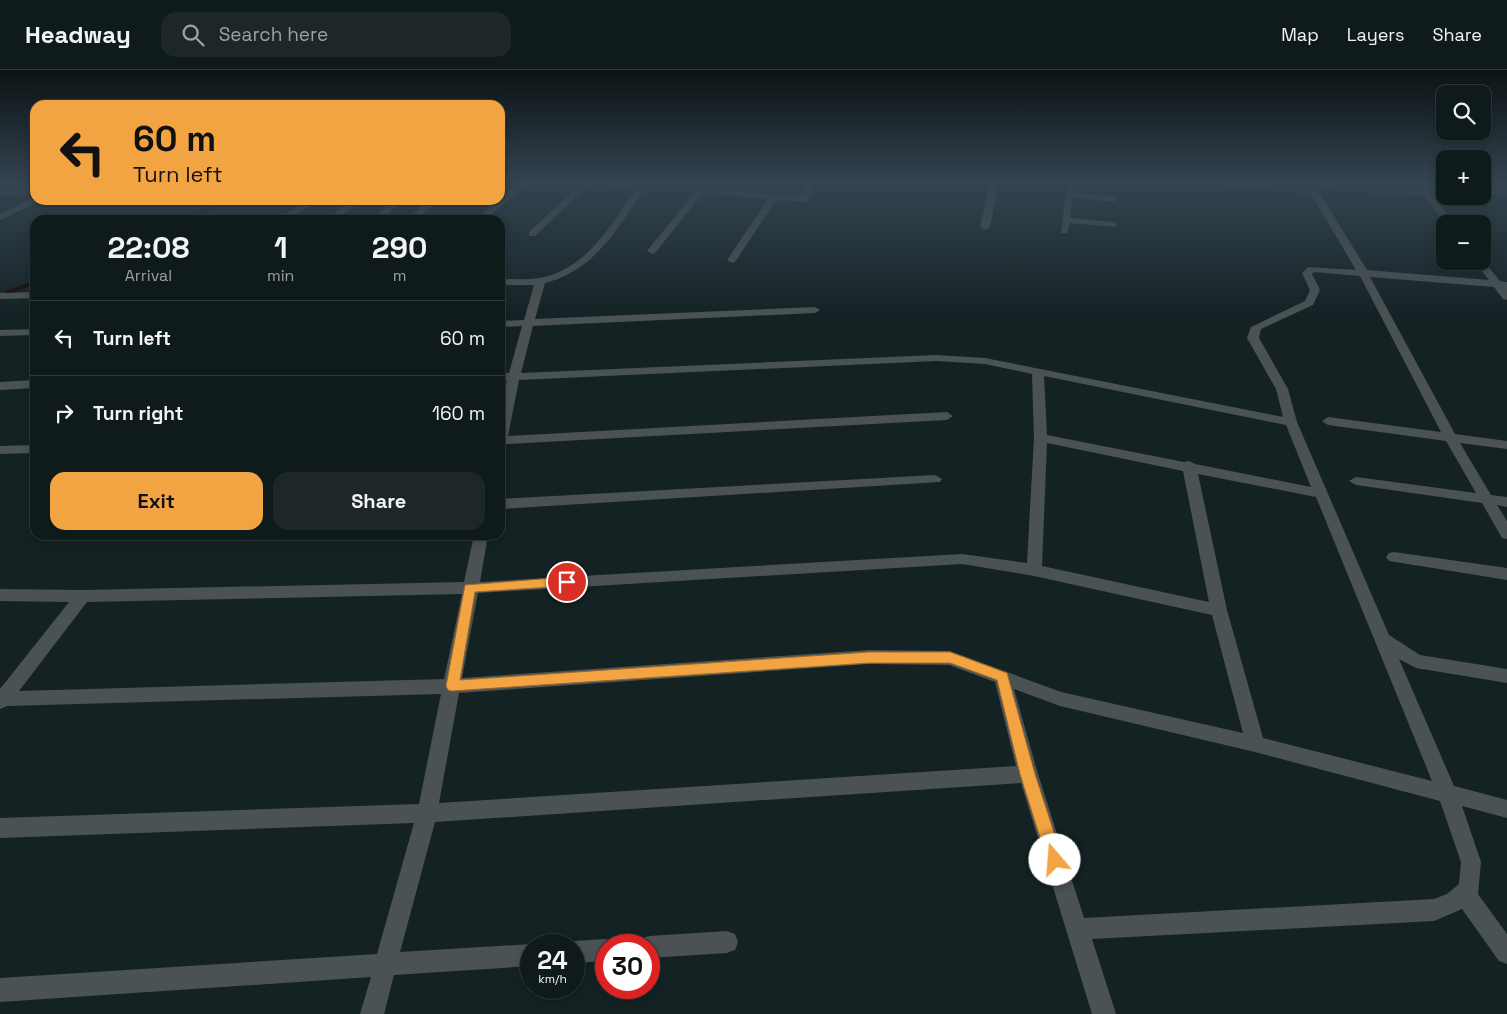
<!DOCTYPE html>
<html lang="en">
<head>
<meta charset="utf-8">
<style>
	:root { --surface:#0f1a1b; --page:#1d2728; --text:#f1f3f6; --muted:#9ba1a3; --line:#2f383a; --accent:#f3a442 }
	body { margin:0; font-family:"Space Grotesk",sans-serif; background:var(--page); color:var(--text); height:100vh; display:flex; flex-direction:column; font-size:19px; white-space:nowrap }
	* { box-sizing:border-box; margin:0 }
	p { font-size:16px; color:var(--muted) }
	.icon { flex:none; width:28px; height:28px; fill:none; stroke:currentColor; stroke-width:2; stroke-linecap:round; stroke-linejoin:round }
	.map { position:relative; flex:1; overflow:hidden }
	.sheet { position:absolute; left:30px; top:145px; width:475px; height:325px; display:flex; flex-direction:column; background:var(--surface); border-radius:15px; box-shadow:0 2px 8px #0003,0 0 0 1px var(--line) }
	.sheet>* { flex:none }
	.banner { position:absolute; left:30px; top:30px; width:475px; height:105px; border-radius:15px; box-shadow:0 2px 8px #0003,0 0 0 1px var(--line); background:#f3a442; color:#111; overflow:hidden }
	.fabs { position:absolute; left:1436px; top:15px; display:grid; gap:10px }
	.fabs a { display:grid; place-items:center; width:55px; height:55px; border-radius:10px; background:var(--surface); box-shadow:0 2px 8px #0003,0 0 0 1px var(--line); font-size:25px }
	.speed { position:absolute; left:520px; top:864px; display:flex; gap:10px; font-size:25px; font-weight:700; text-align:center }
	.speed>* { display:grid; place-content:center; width:65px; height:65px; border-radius:50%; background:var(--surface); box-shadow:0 2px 8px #0003,0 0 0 1px var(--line); line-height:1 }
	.speed small { font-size:12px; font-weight:400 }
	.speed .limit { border:8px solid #d22; background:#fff; color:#111 }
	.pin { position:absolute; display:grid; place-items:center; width:42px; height:42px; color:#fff; margin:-21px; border:2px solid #fff; border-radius:50%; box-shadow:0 1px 5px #0007 }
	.me { position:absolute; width:55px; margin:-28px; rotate:342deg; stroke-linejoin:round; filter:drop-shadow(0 0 4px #0008) }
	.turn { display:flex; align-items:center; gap:18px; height:105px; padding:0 20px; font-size:22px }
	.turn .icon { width:65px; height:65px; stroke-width:2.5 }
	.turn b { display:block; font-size:35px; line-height:42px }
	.eta { display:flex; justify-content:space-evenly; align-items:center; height:85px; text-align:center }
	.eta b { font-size:30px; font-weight:700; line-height:35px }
	.cta { display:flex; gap:10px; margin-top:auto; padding:10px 20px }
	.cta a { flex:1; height:58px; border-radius:15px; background:var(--accent); color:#111; font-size:20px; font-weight:700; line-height:58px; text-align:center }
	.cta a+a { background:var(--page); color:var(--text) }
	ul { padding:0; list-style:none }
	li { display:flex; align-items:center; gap:15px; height:75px; padding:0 20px; border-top:1px solid var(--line) }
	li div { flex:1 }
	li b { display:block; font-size:19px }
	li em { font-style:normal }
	header { display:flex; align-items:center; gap:30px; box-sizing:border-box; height:70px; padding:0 25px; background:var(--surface); border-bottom:1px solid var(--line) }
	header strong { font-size:24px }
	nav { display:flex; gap:28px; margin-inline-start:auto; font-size:18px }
	.search { width:350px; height:45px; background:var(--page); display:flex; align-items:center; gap:12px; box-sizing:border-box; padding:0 18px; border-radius:15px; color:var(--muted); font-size:19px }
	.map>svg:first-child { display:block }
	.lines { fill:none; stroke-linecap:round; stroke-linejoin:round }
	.stream { stroke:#170900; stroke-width:4 }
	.minor { fill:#4b5253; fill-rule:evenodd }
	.route { fill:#f3a442; stroke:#9e6b2b }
</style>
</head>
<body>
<header>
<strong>Headway</strong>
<div class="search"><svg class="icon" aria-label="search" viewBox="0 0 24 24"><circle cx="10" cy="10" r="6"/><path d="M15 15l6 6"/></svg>Search here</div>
<nav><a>Map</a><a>Layers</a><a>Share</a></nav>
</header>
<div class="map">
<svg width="1507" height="944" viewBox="0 0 1507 944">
	<rect width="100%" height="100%" fill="#142224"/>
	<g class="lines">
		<g class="stream">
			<path d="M183,150l47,-20"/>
			<path d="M7,223l28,-11"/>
		</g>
		<g class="minor">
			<path d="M518,114h9l-42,36h-10z"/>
			<path d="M581,114h9l-55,52h-6v-4z"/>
			<path d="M606,114l95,3 99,10 8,-13h8l-10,18 -30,-2 -41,62 -3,1 -5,-3 41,-61 -65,-6 -48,60 -3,1 -5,-3 48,-59 -51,-2c-27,39 -50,81 -99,93l-10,36 280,-12 5,3 -5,3 -282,13 -12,47 415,-18 49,3 298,59 -7,-28 -29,-51 4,-11 54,-26 5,-11 -8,-17 6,-6 48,3 -45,-76 -83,-8 -4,-2h33l52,5v-5h14l97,7 -4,-7h29v6l-18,-2 27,36h-9l-20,-28 -108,-7 50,81 122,10 -15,-19h8v-2l18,22 7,1v18l-4,-1 -9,-12 -124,-10 85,157 52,7v8l-47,-6 31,52 16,2v10l-10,-2 10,16v18l-5,-1 -20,-35 -126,-18 -7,-4 7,-4 120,16 -30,-52 -118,-16 -6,-4 6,-4 113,15 -81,-156 -46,-4 -2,2 8,16 -7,15 -52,24 -2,9 29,51 9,33 92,213 31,20 87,14v14l-91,-15 -17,-9 55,127 53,14v18l-45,-12 19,56 -3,32 29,40v30l-8,-3 -37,-52 -28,12 -342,18 24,75h-24l-71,-231 -586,39 -35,130 131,-8 3,1h-3v21l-137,9 -10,39h-24l11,-37 -371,25v-24l377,-24 37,-131 -414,15v-20l419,-14 22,-110 -434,12 -7,3v-20l69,-87 -69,-1v-12l83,1 381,-8 10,-47h14l-8,47 482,-28 65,9 7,-125 -2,-64 -47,-10 -49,-3 -417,19 -11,56 439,-24 6,4 -6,4 -440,24 -7,4v-34l7,-34 -7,1v-8h9l13,-47 -22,1v-6l24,-1 10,-35h-34v-6c18,0 37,2 54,-5 38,-14 60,-54 82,-85zM1044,306l242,49 25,62 -116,-23 -6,-3 -5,1 -137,-27zM1047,373l136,28 26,131 -167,-36zM1198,404l118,23 116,284 -169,-43 -36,-128zM962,494l72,12 178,39 31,118 -182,-41 -111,-41 -81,-1 -407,28 16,-85zM462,524l-18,85 -425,12 68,-89zM869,594l80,1 46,17 21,84 -577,37 20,-110zM1014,619l46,17 195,46 185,49 21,61 -2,22 -12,10 -13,5 -350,19 -46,-144z"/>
			<path d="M990,114h8l-8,43 -5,3 -5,-3z"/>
			<path d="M1067,114h8l-1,8 43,5v4l-3,1 -41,-5 -3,21 43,4 3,1v4l-46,-4 -3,10h-6z"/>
			<path d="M1482,117l25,1v6l-25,-1z"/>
			<path d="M35,118v6l-35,2v-6z"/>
			<path d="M35,127v3h4l-1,2 -38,18v-6z"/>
			<path d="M310,130h10l-34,20h-12z"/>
			<path d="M353,130h10l-28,20h-20l14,-3z"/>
			<path d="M393,130h9l-20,20h-10z"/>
			<path d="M430,130h9l-22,19h-6v-4z"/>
			<path d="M35,222v6l-35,1v-6z"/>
			<path d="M35,259v6l-35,1v-6z"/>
			<path d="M35,310v8l-35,2v-8z"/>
			<path d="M35,375v8l-35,1v-8z"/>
			<path d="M935,405l7,4 -2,3 -440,27v-10z"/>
			<path d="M1394,482l113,16v12l-118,-19 -3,-4 3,-4z"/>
			<path d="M727,861l8,3 3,8 -3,8 -8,3 -78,5v-13h-10l2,-6 8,-3z"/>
			<path d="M606,869l8,3 1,3h-9v16l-32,2v-18h-8l8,-4z"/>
		</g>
	</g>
	<linearGradient id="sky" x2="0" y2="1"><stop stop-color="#0b1314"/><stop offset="0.46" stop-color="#344450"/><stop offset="1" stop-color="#344450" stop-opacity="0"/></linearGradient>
	<rect width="1507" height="246" fill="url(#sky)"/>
	<path class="route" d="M567,507l6,5 -6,4 -92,6 -15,88 409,-28h81l57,21 28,101 28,86 -2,5 -6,3 -5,-3 -3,-5 -27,-86 -23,-94 -47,-17h-81l-417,28 -4,-1 -2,-4 19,-101z"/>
</svg>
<div class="fabs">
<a><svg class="icon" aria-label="search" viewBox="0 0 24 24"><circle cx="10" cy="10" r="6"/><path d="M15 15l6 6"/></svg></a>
<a>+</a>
<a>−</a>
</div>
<div class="speed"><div>24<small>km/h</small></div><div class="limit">30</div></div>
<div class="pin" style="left:567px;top:512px;background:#d93025"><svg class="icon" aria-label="arrive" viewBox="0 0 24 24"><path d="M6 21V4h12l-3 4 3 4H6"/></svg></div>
<svg class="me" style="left:1055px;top:790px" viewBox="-20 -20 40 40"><circle r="19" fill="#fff"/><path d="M0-13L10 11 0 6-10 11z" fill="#f3a442"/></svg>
<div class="banner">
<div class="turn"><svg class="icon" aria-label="left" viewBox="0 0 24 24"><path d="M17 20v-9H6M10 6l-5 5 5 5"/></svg><div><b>60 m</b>Turn left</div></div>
</div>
<section class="sheet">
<div class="eta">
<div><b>22:08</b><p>Arrival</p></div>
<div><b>1</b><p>min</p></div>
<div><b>290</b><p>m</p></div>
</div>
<ul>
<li><svg class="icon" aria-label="left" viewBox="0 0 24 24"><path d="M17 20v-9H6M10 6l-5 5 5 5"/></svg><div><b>Turn left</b></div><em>60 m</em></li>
<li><svg class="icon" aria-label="right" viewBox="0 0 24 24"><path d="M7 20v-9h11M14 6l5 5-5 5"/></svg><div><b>Turn right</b></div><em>160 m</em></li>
</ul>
<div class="cta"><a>Exit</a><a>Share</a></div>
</section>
</div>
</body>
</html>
